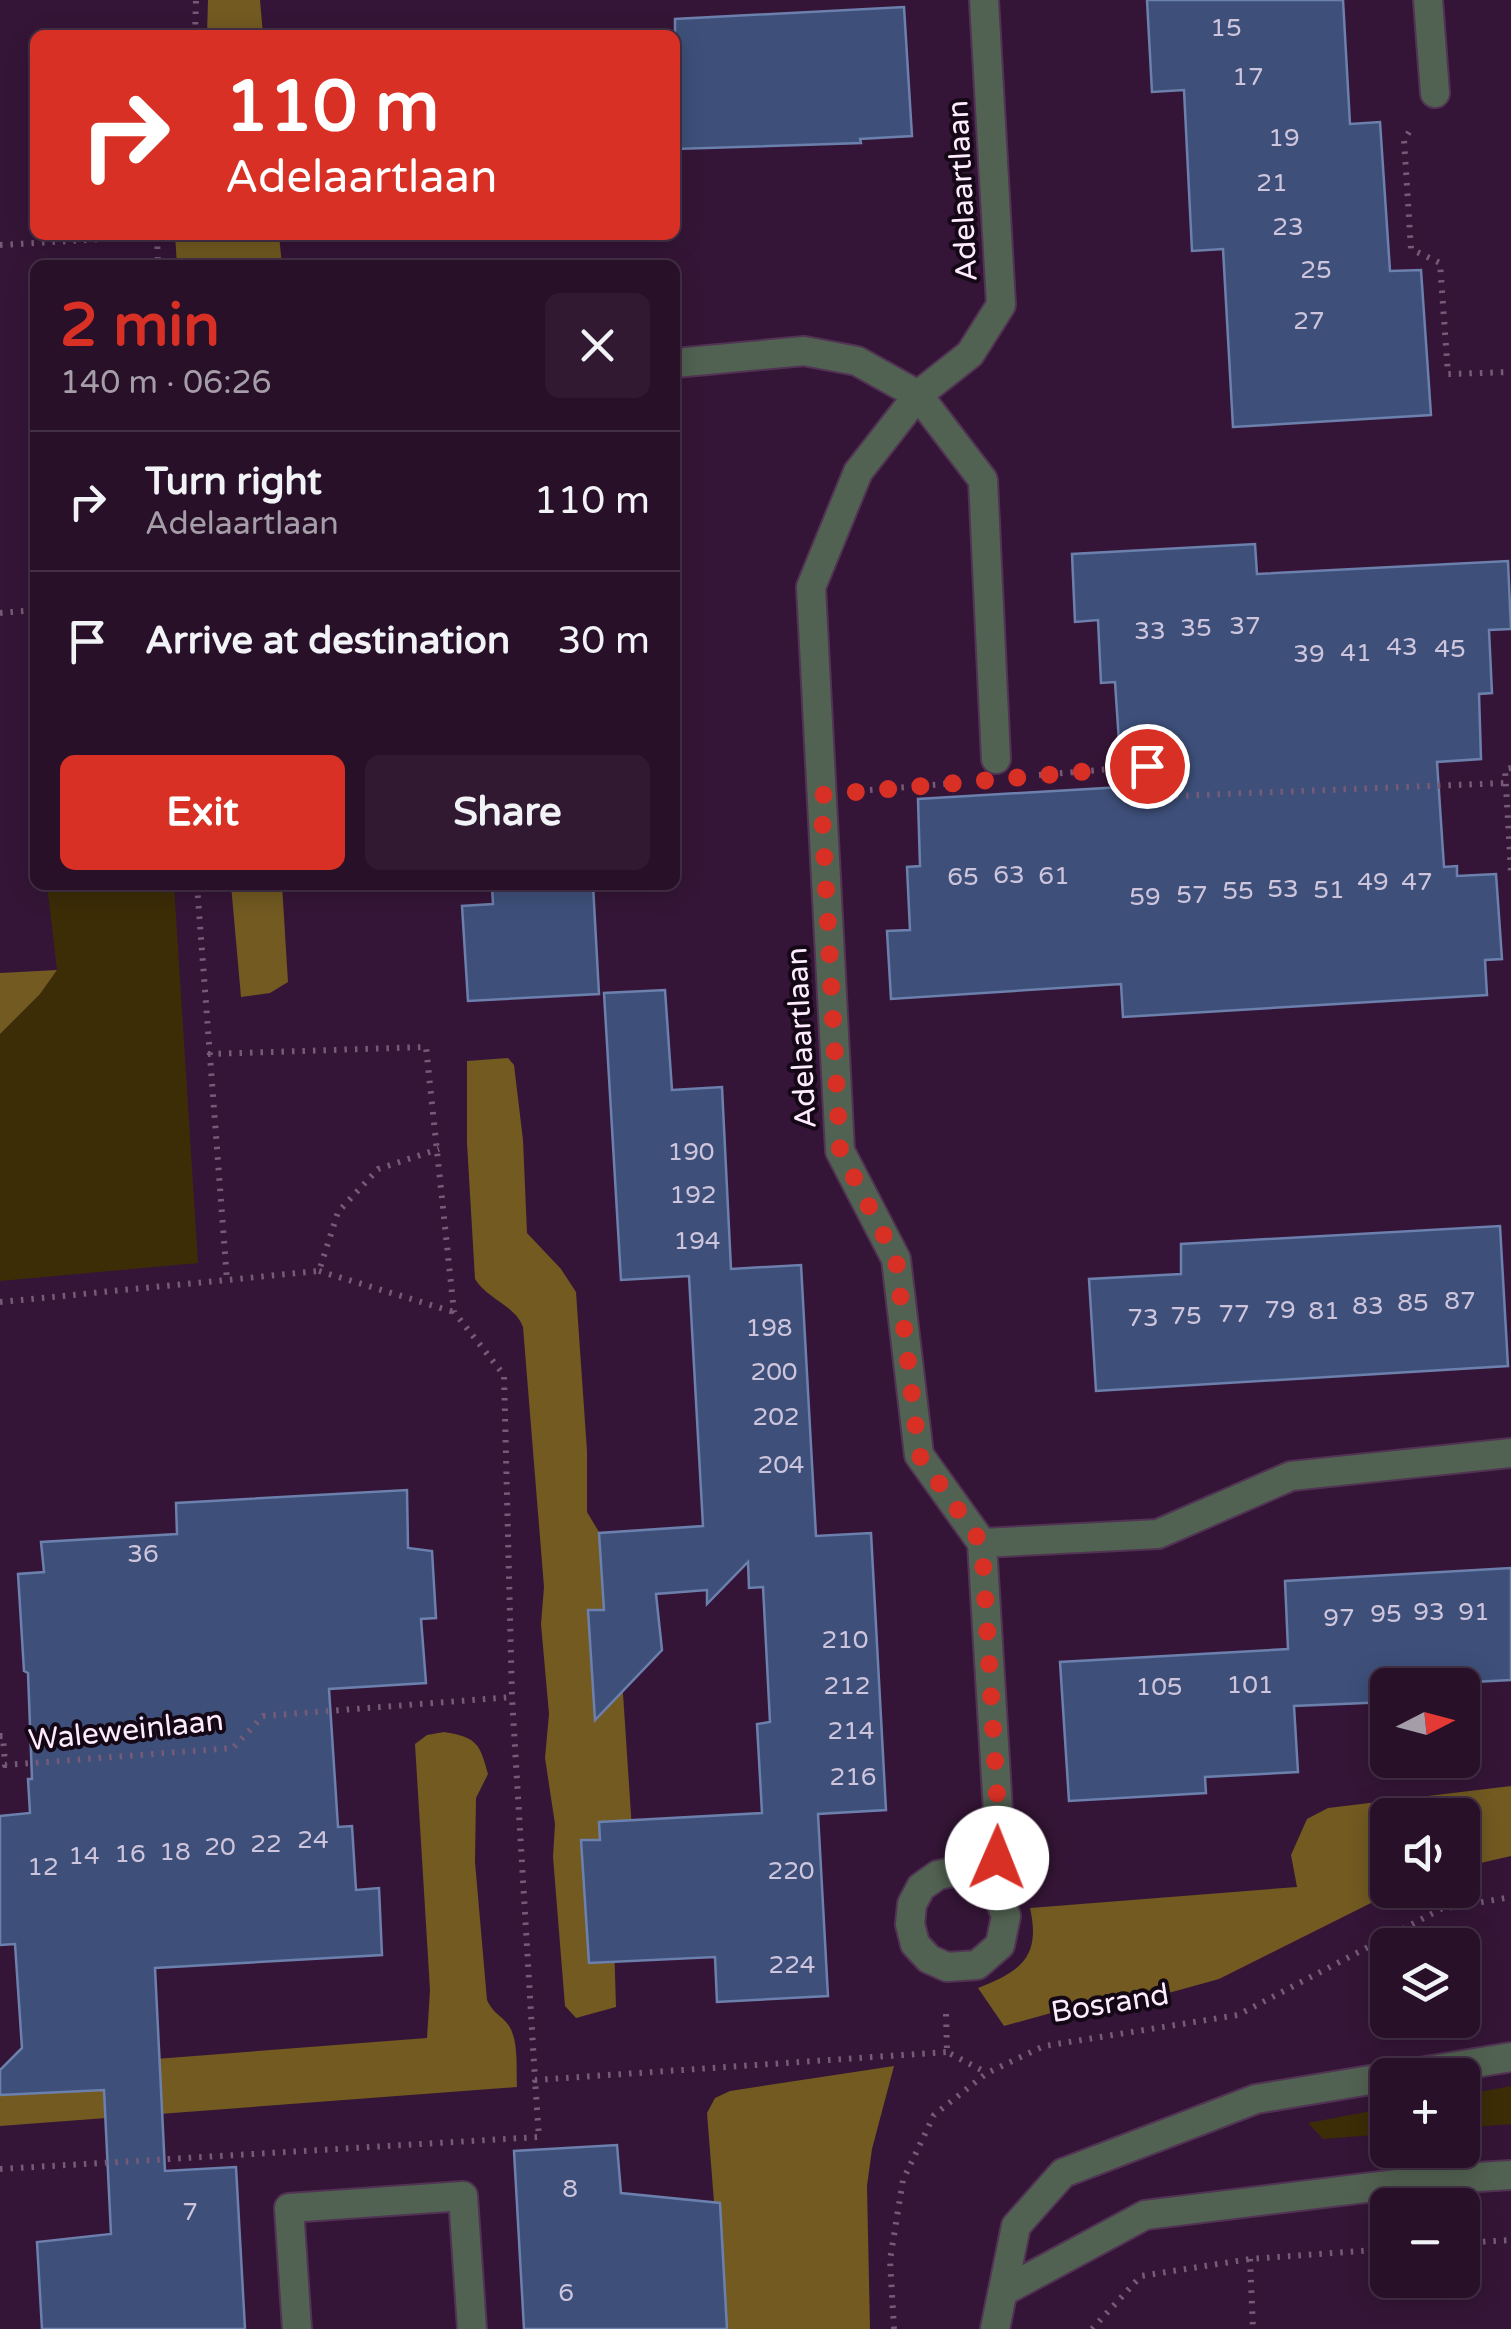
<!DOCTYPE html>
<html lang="en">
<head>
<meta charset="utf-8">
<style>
	:root { --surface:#281029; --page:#301931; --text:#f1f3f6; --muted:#a59da8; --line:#443046; --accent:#d93025 }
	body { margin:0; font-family:"Varela Round",sans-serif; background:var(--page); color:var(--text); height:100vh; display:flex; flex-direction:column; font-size:38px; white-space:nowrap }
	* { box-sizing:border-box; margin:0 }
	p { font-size:32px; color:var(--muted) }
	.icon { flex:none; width:55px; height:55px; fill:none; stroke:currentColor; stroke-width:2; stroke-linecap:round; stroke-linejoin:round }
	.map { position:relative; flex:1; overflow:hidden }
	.details { position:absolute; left:30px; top:260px; width:650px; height:630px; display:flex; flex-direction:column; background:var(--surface); border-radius:15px; box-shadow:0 5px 25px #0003,0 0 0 2px var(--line) }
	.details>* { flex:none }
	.guide { position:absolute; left:30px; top:30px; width:650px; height:210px; border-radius:15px; box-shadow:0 5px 25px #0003,0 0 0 2px var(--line); background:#d93025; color:#fff; overflow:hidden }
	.needle { width:65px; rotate:84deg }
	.buttons { position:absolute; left:1370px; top:1668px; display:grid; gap:20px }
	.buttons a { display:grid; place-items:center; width:110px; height:110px; border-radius:15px; background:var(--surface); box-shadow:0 5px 25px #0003,0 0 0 2px var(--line); font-size:50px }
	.pin { position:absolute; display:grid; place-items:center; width:85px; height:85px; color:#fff; margin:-42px; border:5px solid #fff; border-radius:50%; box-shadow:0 2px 10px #0007 }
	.me { position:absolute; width:110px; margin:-55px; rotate:1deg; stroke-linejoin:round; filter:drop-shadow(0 0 8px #0008) }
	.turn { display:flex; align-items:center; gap:35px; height:210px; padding:0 30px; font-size:45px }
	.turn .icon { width:130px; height:130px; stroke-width:2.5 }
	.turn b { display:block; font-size:70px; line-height:85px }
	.round { display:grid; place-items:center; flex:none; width:105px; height:105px; border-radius:15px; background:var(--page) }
	.summary { display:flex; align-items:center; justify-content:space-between; height:170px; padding:0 30px }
	h1 { font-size:60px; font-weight:700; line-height:75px; color:var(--accent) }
	.cta { display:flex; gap:20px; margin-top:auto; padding:20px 30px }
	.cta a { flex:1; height:115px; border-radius:15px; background:var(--accent); color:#fff; font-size:40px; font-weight:700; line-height:115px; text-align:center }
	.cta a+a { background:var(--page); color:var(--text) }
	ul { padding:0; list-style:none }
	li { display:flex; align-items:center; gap:30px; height:140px; padding:0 30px; border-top:2px solid var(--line) }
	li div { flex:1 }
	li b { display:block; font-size:38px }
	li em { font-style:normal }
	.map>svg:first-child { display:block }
	.green { fill:#3c2d07 }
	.forest { fill:#725a21 }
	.building { fill:#3e507a; stroke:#6c80ad; stroke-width:2.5 }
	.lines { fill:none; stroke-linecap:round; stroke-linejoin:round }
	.service-casing { stroke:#513353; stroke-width:32 }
	.minor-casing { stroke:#513353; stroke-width:32 }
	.tertiary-casing { stroke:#513353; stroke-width:32 }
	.path { stroke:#765b78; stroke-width:6; stroke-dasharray:2.5 8; stroke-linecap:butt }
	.service { stroke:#526252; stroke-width:28 }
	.minor { stroke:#526252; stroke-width:28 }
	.tertiary { stroke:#526252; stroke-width:28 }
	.route { stroke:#d93025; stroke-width:18; stroke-dasharray:0 32.4 }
	.labels { text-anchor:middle; stroke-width:8; stroke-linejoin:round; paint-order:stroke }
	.number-label { font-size:25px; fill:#cec5dd }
	.street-label { font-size:30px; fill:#feecfe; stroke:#150816 }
</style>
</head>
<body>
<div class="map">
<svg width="1511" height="2329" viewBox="0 0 1511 2329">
	<rect width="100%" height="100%" fill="#351537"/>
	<g class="green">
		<path d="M47,885h127l24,378 -198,18v-247l40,-40 17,-24z"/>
		<path d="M1511,2086v38l-48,4v-33z"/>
		<path d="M1387,2108v26l-64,5 -15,-16z"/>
	</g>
	<g class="forest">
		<path d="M208,0h52l3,35h-56z"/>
		<path d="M175,235h104l3,30h-105z"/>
		<path d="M231,885h51l6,97 -18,11 -29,4z"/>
		<path d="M57,970l-17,24 -40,40v-61z"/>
		<path d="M508,1058l6,7 9,75 4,93 34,36 15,23 11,159v61l27,45 19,288 -21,33 4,129 -40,11 -11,-12 -12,-149 2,-33 -10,-66 4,-44 -8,-90 3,-37 -21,-260c-7,-21 -36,-28 -48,-48l-8,-136v-82z"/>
		<path d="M444,1732c33,5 36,12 44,42l-12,24 -1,64 12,138c7,15 15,15 22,26 10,15 7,44 8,61l-517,39v-55l427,-33 3,-48 -15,-246 12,-9z"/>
		<path d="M1511,1786v70l-48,11 -1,-52h-74v75h9l-178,89 -65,18 -85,11 -65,18 -26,-38c43,-17 63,-31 52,-80l267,-21 -6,-32 16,-36 21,-11z"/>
		<path d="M894,2066l-22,83 -5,37 3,143h-146l-17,-216 8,-15 15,-7z"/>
	</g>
	<g class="building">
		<path d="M1147,0h196l7,124 30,-2 10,149 31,-1 10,145 -198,12 -10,-178 -31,2 -8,-161 -32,2z"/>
		<path d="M904,7l8,129 -52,3 1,4 -186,6v-130z"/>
		<path d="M1255,544l2,30 251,-13 3,68 -22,1 3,63 -13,1 2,65 -44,3 7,105 13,-1v10l39,-2 6,85 -17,1 2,35 -364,22 -2,-33 -230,15 -4,-68 23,-1 -3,-63 13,-1 -2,-67 204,-12 -7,-105 -14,1 -3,-63 -23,2 -3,-68z"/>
		<path d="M492,885h101l6,109 -131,7 -6,-95 31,-2z"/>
		<path d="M665,990l7,100 50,-3 9,182 70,-4 15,271 55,-3 15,277 -68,4 10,182 -111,6 -2,-45 -126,6 -8,-123h19l-1,-18 163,-9 -5,-89 13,-2 -7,-135 -14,1 -1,-26 -41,42v-14l-51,4 6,56 -67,70 -7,-110h16l-5,-77 104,-7 -14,-250 -68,4 -17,-287z"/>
		<path d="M1500,1226l8,140 -412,25 -7,-112 92,-5v-30z"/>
		<path d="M407,1490l1,58 24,3 4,67 -15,1 5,64 -97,6 9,138 14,-1 4,64 23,-2 3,67 -227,13 10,203 71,-4 9,162h-203l-5,-87 74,-8 -7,-144 -104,5v-25l22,-22 -7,-104 -15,1v-129l30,-3 -2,-34h4l-4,-106 -4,-2 -6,-97 26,-2 -3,-30 136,-8 -1,-31z"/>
		<path d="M1511,1568v112l-37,2 2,15h-14v-12h-74v17l-94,4 4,66 -93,5 1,16 -137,8 -9,-139 228,-13 -3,-68z"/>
		<path d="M617,2145l4,48 99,10 7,126h-203l-10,-178z"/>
	</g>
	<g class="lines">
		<defs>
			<path id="service" d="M675,363l129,-12 53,10 61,34 65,85 13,279"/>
			<g id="minor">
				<path d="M984,0l17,305 -31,49 -52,41 -60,77 -47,115 29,564 56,108 23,196 63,88 17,285 -4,60 11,28 -6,29 -23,20 -30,2 -18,-8 -14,-15 -5,-20 2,-20 9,-17 17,-12 20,-4 21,5 16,12"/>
				<path d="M1428,0l7,93"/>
				<path d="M982,1543l176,-9 133,-58 220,-23"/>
				<path d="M297,2329l-8,-121 174,-12 9,133"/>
			</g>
			<g id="tertiary">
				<path d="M1402,2075l109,-18"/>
				<path d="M1004,2291l141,-76 285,-35 81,-5"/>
				<path d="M995,2329l21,-103 47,-53 193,-74 132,-22"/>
			</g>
		</defs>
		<use href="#service" class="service-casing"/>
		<use href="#minor" class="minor-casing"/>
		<use href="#tertiary" class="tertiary-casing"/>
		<g class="path">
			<path d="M195,35l1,-35"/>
			<path d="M1409,132l-5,8 7,109 29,14 8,111 63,-2"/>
			<path d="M157,236l1,29"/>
			<path d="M0,245l157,-9"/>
			<path d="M0,613l35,-3"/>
			<path d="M1511,768l-6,1 6,104"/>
			<path d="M1039,775l108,-9v31l359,-14"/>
			<path d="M870,790l87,-7"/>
			<path d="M197,885l30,395"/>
			<path d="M208,1054l218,-7 28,265 50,63 8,322 23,383 412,-28"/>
			<path d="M319,1271l135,41"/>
			<path d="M0,1302l319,-31 19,-59 40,-43 61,-20"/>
			<path d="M0,1736h3l2,29 228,-17 30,-32 249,-19"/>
			<path d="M946,2014l1,38 40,21"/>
			<path d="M0,2169l539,-32 -4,-57"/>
			<path d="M1462,2243l49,-3"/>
			<path d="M1250,2259l3,70"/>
			<path d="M894,2329l-4,-69 13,-80 31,-65 53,-42 57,-27 194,-31 203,-106 70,-12"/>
			<path d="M1092,2329l49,-53 109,-17 138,-10"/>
		</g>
		<use href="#service" class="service"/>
		<use href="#minor" class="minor"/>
		<use href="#tertiary" class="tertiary"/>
	</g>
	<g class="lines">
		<path class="route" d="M997,1858l2,-30 -17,-284 -63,-89 -23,-196 -56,-109 -19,-355 326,-29"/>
	</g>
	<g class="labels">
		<g class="number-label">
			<text x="1226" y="36">15</text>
			<text x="1248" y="85">17</text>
			<text x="1284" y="146">19</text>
			<text x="1272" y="191">21</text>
			<text x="1288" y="235">23</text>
			<text x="1316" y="278">25</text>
			<text x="1309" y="329">27</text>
			<text x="1245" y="634">37</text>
			<text x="1196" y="636">35</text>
			<text x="1150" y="639">33</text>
			<text x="1402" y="655">43</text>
			<text x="1450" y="657">45</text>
			<text x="1356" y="661">41</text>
			<text x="1309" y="662">39</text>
			<text x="1009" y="883">63</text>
			<text x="1054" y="884">61</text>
			<text x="963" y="885">65</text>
			<text x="1373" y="890">49</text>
			<text x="1417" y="890">47</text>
			<text x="1283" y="897">53</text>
			<text x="1329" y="898">51</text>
			<text x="1238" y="899">55</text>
			<text x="1192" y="903">57</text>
			<text x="1145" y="905">59</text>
			<text x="691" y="1160">190</text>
			<text x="693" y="1203">192</text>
			<text x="697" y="1249">194</text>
			<text x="1460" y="1309">87</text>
			<text x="1413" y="1311">85</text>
			<text x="1368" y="1314">83</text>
			<text x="1280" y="1318">79</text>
			<text x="1324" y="1319">81</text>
			<text x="1234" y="1322">77</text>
			<text x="1186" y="1324">75</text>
			<text x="1143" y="1326">73</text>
			<text x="769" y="1336">198</text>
			<text x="774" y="1380">200</text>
			<text x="776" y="1425">202</text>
			<text x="781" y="1473">204</text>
			<text x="143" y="1562">36</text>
			<text x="1429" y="1620">93</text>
			<text x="1474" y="1620">91</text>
			<text x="1386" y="1622">95</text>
			<text x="1339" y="1626">97</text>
			<text x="845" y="1648">210</text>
			<text x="1250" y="1693">101</text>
			<text x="847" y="1694">212</text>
			<text x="1159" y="1695">105</text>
			<text x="851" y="1739">214</text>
			<text x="853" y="1785">216</text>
			<text x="313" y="1848">24</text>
			<text x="266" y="1852">22</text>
			<text x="220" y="1855">20</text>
			<text x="175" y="1860">18</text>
			<text x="130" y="1862">16</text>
			<text x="84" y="1864">14</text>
			<text x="43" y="1875">12</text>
			<text x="791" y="1879">220</text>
			<text x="792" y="1973">224</text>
			<text x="570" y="2197">8</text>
			<text x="190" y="2220">7</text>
			<text x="566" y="2301">6</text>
		</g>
		<g class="street-label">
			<text transform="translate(962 191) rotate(-93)" y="10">Adelaartlaan</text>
			<text transform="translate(801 1038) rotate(-93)" y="10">Adelaartlaan</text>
			<text transform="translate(126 1730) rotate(-6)" y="10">Waleweinlaan</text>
			<text transform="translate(1110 2003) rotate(-9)" y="10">Bosrand</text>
		</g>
	</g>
</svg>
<div class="buttons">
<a><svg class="needle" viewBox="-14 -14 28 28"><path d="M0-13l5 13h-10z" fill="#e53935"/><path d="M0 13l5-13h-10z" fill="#a59da8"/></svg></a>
<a><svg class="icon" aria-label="sound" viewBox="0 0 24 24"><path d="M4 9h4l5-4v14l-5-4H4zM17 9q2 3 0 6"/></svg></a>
<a><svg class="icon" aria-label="layers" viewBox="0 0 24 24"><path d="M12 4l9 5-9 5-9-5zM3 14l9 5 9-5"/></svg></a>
<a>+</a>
<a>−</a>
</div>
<div class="pin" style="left:1147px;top:766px;background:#d93025"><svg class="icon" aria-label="arrive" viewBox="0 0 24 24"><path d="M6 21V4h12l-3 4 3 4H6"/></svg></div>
<svg class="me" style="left:997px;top:1858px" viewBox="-20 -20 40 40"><circle r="19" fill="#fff"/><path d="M0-13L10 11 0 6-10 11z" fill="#d93025"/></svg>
<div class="guide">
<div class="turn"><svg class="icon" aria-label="right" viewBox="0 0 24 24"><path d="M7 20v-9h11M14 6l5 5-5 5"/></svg><div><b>110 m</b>Adelaartlaan</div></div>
</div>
<section class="details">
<div class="summary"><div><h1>2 min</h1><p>140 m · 06:26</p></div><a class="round"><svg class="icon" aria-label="close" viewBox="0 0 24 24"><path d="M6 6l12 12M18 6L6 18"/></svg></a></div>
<ul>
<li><svg class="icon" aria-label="right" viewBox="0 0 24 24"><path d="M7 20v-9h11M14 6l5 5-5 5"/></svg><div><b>Turn right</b><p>Adelaartlaan</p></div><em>110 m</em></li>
<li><svg class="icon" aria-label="arrive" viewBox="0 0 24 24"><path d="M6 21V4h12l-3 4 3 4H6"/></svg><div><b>Arrive at destination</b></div><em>30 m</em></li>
</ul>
<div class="cta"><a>Exit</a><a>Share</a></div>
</section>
</div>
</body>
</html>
